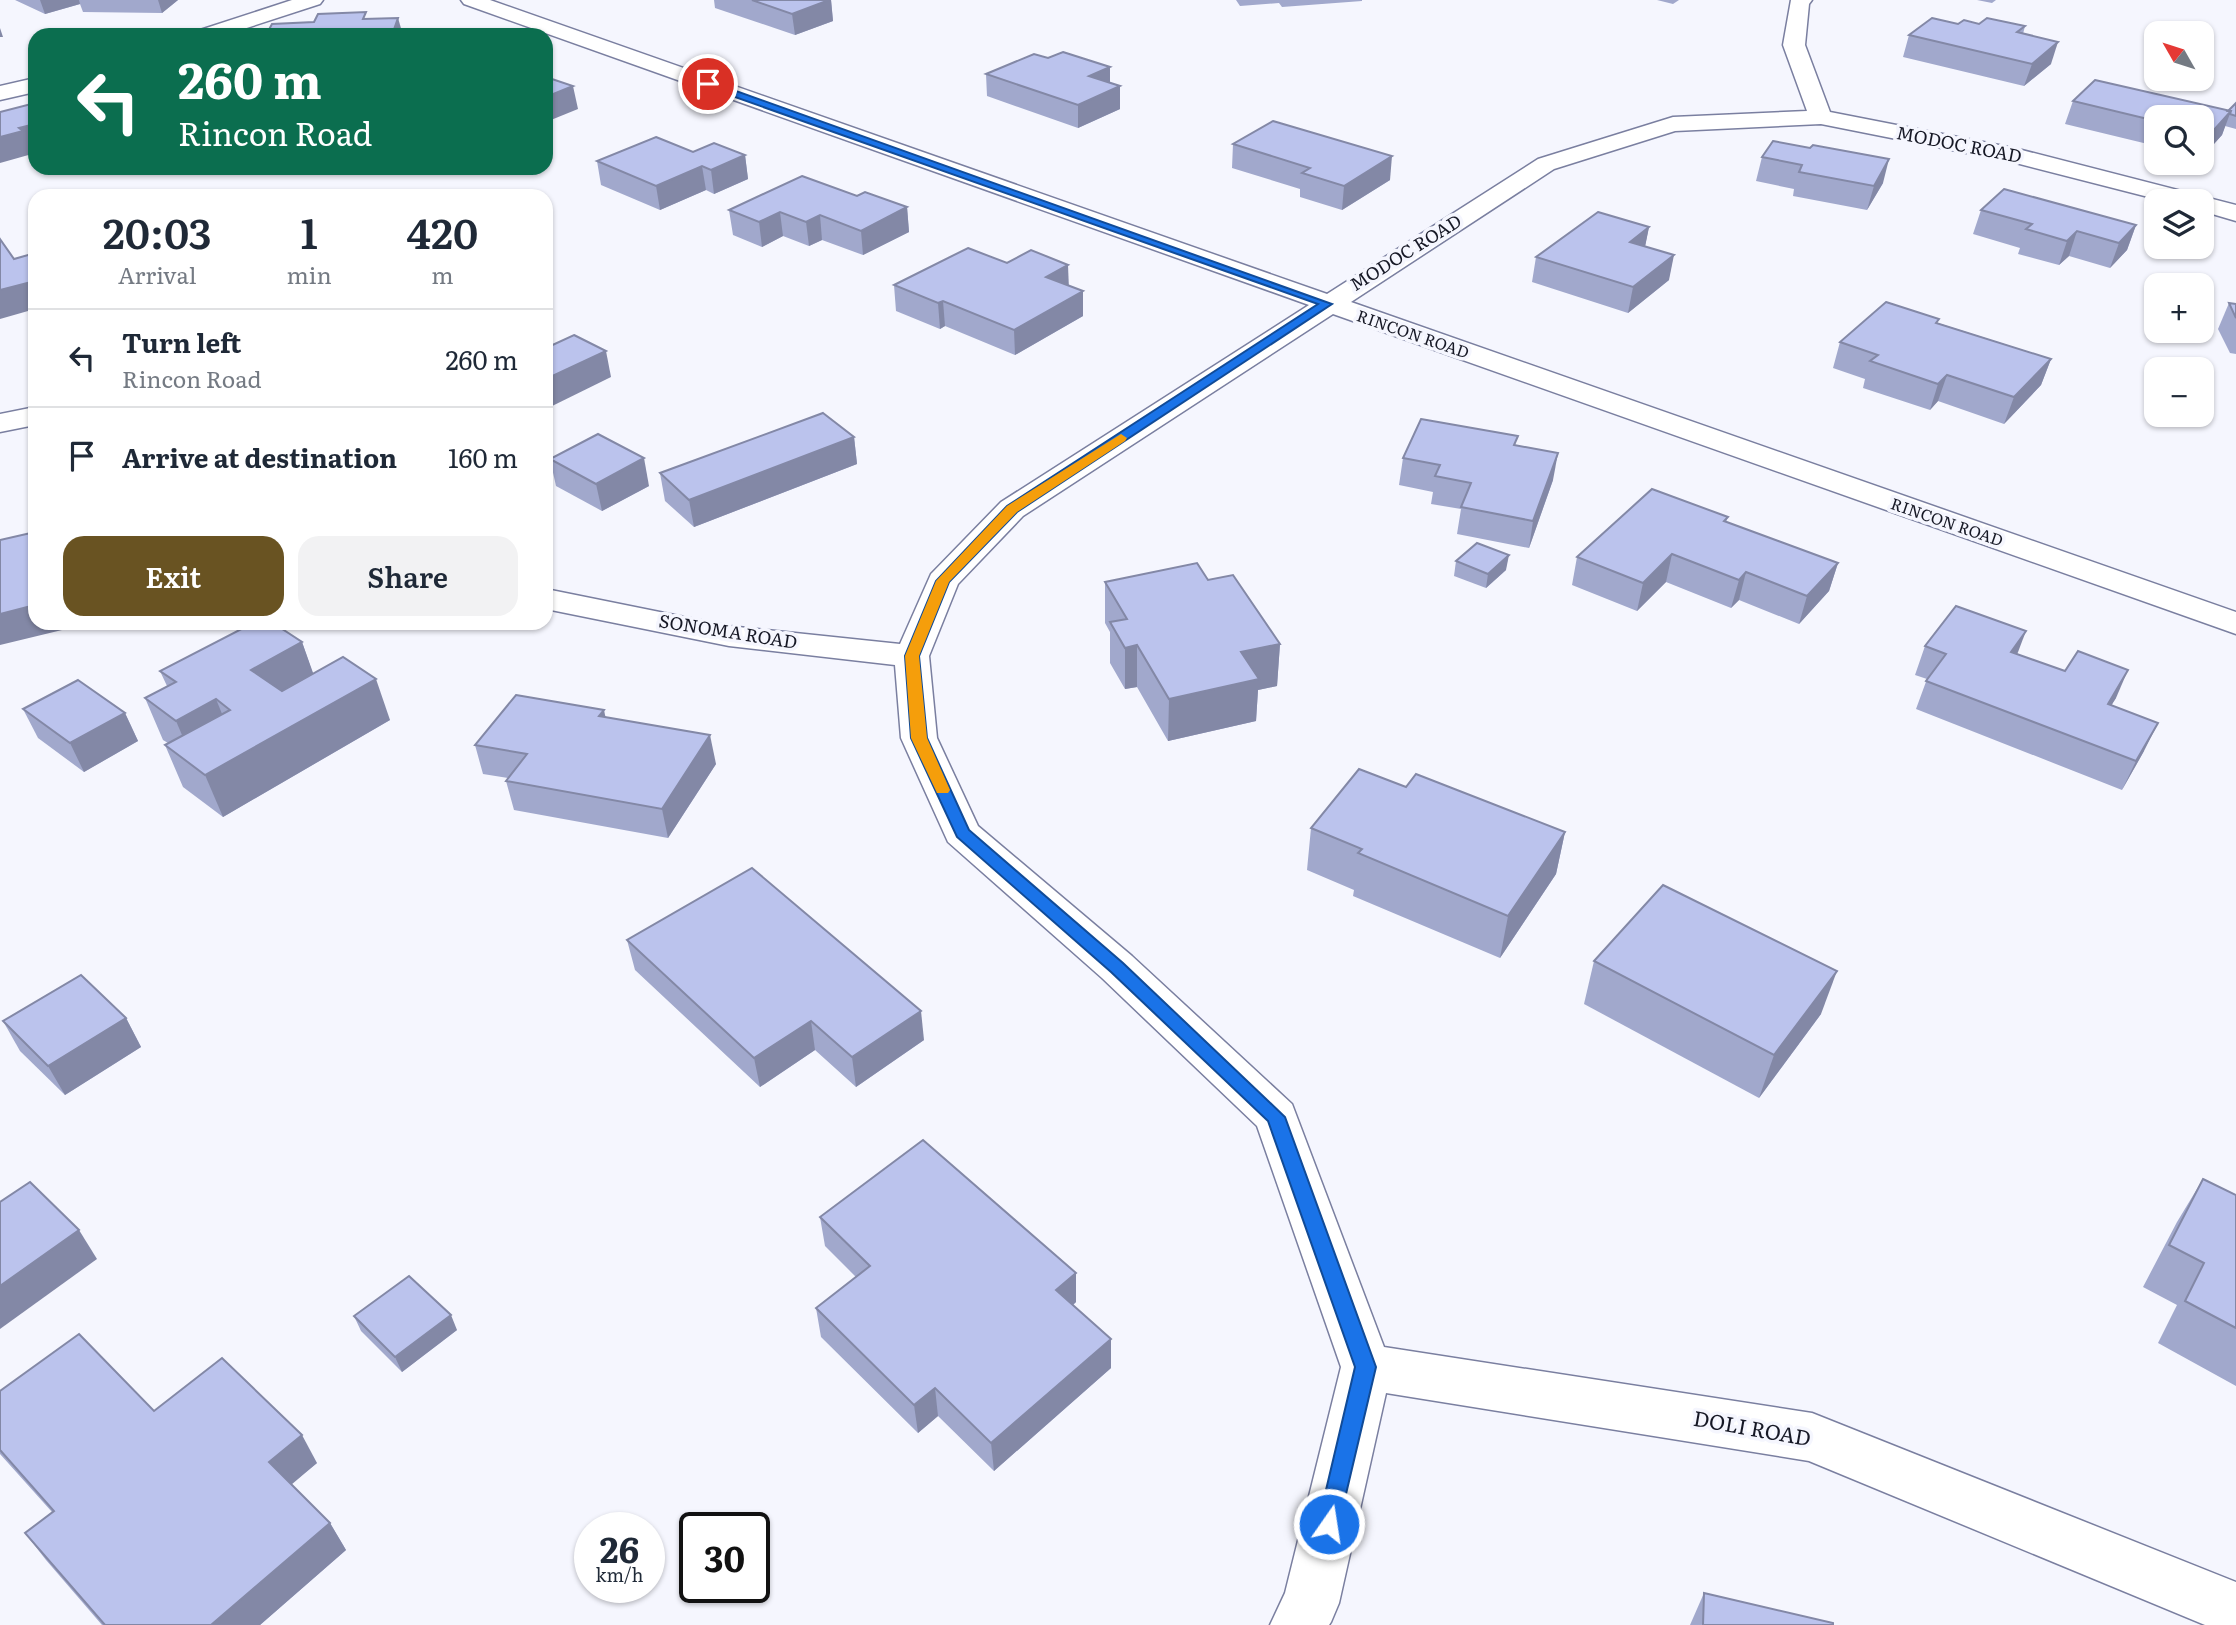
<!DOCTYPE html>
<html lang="en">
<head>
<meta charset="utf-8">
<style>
	:root { --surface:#fff; --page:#f2f2f3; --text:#1f2937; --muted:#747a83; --line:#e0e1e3; --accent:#695322 }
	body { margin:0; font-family:Literata,serif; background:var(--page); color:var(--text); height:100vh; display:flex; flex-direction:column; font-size:26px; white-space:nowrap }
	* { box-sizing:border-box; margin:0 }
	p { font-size:23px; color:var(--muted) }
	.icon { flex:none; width:38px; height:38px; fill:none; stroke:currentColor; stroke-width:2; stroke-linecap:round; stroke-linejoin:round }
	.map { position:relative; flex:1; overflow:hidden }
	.side { position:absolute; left:28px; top:189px; width:525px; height:441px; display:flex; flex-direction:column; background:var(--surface); border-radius:21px; box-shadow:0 2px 5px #0004 }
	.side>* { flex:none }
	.top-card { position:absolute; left:28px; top:28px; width:525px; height:147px; border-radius:21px; box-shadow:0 2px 5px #0004; background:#0b6e4f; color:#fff; overflow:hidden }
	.needle { width:46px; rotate:309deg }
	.fabs { position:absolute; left:2144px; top:21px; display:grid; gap:14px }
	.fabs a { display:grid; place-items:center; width:70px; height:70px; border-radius:14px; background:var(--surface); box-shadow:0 2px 5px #0004; font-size:35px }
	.speed { position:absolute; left:574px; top:1512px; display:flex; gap:14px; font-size:35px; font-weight:700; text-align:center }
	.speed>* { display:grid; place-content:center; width:91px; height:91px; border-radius:50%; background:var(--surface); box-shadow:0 2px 5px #0004; line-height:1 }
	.speed small { font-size:18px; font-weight:400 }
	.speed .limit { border:4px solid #111; border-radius:10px; background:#fff; color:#111 }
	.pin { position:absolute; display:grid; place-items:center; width:60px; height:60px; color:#fff; margin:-30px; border:4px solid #fff; border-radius:50%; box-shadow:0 2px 7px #0007 }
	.me { position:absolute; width:77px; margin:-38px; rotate:13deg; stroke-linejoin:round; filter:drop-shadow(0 0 5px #0008) }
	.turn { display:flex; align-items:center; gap:24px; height:147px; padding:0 35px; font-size:32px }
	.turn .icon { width:91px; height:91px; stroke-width:2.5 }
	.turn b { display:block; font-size:49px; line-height:60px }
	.eta { display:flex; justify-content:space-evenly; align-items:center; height:119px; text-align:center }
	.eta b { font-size:42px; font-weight:600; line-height:49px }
	.cta { display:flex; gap:14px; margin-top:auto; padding:14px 35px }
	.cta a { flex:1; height:80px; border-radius:21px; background:var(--accent); color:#fff; font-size:28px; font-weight:600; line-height:80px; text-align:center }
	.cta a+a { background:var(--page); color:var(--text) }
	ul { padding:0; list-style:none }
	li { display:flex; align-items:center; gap:21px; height:98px; padding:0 35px; border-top:2px solid var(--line) }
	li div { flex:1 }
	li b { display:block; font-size:26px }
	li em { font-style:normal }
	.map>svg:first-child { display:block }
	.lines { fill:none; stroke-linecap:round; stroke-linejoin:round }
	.minor-casing { stroke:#7a7fa0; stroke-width:3 }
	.minor { fill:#fff; fill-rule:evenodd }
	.wall { fill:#a1a8cc }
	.shaded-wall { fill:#8388a6 }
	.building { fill:#bbc3ed; stroke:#8388a6; stroke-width:2 }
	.route { fill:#1a73e8; stroke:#114b97; stroke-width:2 }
	.slow { fill:#f59e0b }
	.labels { text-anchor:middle; stroke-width:7; stroke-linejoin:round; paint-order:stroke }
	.far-street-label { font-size:16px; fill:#161825; stroke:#f5f6fe }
	.street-label { font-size:18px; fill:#161825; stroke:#f5f6fe }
	.near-street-label { font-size:21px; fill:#161825; stroke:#f5f6fe }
</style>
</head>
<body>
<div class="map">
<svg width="2236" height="1625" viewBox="0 0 2236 1625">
	<rect width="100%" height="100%" fill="#f5f6fe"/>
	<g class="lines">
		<defs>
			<g id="minor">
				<path d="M292,0h31l-3,4 -95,31h-32l4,-4z"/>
				<path d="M461,0h29l837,294 211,-135 135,-42 134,-6 -24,-66 8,-45h21l-3,4 -4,41 25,67 184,36 222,57v16l-34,-10v-10h-38l-152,-39 -191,-38 -146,7 -121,38 -203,133 885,310v22l-903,-320 -310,202 -65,68 -29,72 8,82 41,88 154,130 160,148 92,243 428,66 424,169v43h-31l-396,-164 -423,-68 -47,210 -8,19 -2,3h-59l15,-32 56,-226 -84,-241 -155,-148 -154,-136 -47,-104 -6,-73 -166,-19 -183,-37v-20l183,37 171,18 31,-70 70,-72 308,-197 -845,-301z"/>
				<path d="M35,78v14l-35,8v-14z"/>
				<path d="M35,407v18l-35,7v-18z"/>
			</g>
		</defs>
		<use href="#minor" class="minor-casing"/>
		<use href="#minor" class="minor"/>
	</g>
	<g class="wall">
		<path d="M15,0h163l-16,13 -79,-1 -3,-8 -35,10z"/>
		<path d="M714,0h117l2,21 -38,14 -80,-27z"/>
		<path d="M1236,0h126v1l-80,6 -3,-4 -39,3z"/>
		<path d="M1657,0h22l-6,4z"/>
		<path d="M1977,0h19l-4,3z"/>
		<path d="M1958,24h21l46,2 -2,8 28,30 -27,22 -121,-29 6,-22z"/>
		<path d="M1048,58l62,9v16l10,3v23l-42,19 -91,-32 -1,-22z"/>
		<path d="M2073,101l155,10 8,-8v26l-11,-3 -3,9 -18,20 -2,-1v-37h-46v29l-91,-22z"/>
		<path d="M1773,141l110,42 -16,27 -74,-14 1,-7 -38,-8 6,-24z"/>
		<path d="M1233,144l157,36 -48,30 -42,-13v-8l-68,-21z"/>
		<path d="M693,152l52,3 3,24 -34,15 -8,-4 -46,20 -59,-25 -4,-24z"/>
		<path d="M857,196l50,11 2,25 -46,23 -41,-15 -13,6 -26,-10 -21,11 -29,-12 -4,-25z"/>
		<path d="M1981,210l155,15 -9,25 -17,18 -41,-12 -10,9 -41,-11 2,-6 -47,-14z"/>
		<path d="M1649,227l-4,19 24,34 -41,33 -96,-31 4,-25z"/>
		<path d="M1007,263l62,22 14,31 -68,39 -70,-29 -5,3 -44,-18 -2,-26z"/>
		<path d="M2229,303l7,1v50l-6,-1 -12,-24z"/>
		<path d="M1938,323l113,36 -10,26 -37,39 -66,-23 -8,9 -67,-22 2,-9 -32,-11 7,-26z"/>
		<path d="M854,437l3,27 -163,63 -29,-26 -5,-28z"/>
		<path d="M1517,446l36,34 -24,68 -72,-14 4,-25 -30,-5 2,-12 -34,-7 4,-27z"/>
		<path d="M550,459l99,27 -47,25 -46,-25z"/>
		<path d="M1728,517l-2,5 112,41 -9,28 -30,33 -60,-24 -8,8 -65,-26 -29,29 -65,-26 5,-28z"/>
		<path d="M1456,561l50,9 -20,18 -32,-12z"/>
		<path d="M1208,580l72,64 -3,42 -19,4 -2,31 -88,20 -31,-54 -12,2 -15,-26v-31l-5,-9v-41z"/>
		<path d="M302,642l11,32 77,46 -167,97 -40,-30 -18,-42 3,-2 -5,-3 -18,-42 22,-12 -7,-15z"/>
		<path d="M1925,646l92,8 99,44 -5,7 33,46 -22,39 -206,-81 11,-30 -12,-4z"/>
		<path d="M23,709l102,4 13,28 -54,31 -46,-34z"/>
		<path d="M606,717l110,47 -48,74 -154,-28 -8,-29 2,-3 -25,-4 -8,-29z"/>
		<path d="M1406,787l159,45 -9,42 -56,84 -147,-62 1,-6 -47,-20 4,-42z"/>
		<path d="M627,940l297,100 -68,47 -41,-37 -55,37 -125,-117z"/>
		<path d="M1594,961l227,53 -62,84 -175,-94z"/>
		<path d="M126,1018l15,29 -76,48 -45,-44 -17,-30z"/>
		<path d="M2203,1179l33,16v191l-78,-43 19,-38 -34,-18 34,-65z"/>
		<path d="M820,1217l256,85 -3,3 38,63 -117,103 -56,-55 -20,17 -97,-96 -5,-29 40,-31 -31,-31z"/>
		<path d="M354,1316l103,14 -55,42 -41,-41z"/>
		<path d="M0,1391l154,20 163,52 -26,21 39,39 16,27 -86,75h-158l-56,-65 -21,-27 27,-21 -52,-58z"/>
		<path d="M1704,1593l129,32h-143z"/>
	</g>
	<g class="shaded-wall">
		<path d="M40,0h39l1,4 -35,10z"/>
		<path d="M158,0h20l-16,13z"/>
		<path d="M829,0h2l2,21 -38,14 -3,-21z"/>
		<path d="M398,18l5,17h-11z"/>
		<path d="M0,28l3,9h-3z"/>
		<path d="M2058,42l-7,22 -27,22 8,-22z"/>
		<path d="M1110,67v22l-21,-13z"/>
		<path d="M573,86l5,23 -32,13v-25z"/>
		<path d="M1120,86v23l-42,19v-23z"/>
		<path d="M2231,111l-9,24 -18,20 9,-24z"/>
		<path d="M35,124v26l-4,1 1,3 -32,9v-26l19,-9z"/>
		<path d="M745,155l3,24 -34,15 -3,-24z"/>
		<path d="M1392,156l-2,24 -48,30 2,-24z"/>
		<path d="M1889,159l-6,24 -16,27 7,-24z"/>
		<path d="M702,166l4,24 -46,20 -4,-24z"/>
		<path d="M907,207l2,25 -46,23 -2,-24z"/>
		<path d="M780,212l3,24 -21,11 -3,-25z"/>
		<path d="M820,215l2,25 -13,6 -3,-24z"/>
		<path d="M2136,225l-9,25 -17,18 9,-25z"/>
		<path d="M1649,227l-5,25 -14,-10z"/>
		<path d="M2077,231l-8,25 -10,9 8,-24z"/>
		<path d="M1674,255l-5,25 -41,33 5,-26z"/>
		<path d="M1068,265l1,25 -23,-13z"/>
		<path d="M35,281v28l-35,10v-29z"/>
		<path d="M1083,291v25l-68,39 -1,-25z"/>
		<path d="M943,301l2,25 -5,3 -2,-26z"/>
		<path d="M606,351l5,26 -65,32v-30z"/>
		<path d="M2051,359l-10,26 -37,39 10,-27z"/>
		<path d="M1947,375l-9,26 -8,9 8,-26z"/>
		<path d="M854,437l3,27 -163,63 -5,-27z"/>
		<path d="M1558,453l-5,27 -24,68 4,-27z"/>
		<path d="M644,458l5,28 -47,25 -6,-27z"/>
		<path d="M1672,554l-6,28 -29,29 6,-28z"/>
		<path d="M1509,555l-3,15 -20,18 2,-14z"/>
		<path d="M1838,563l-9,28 -30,33 8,-28z"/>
		<path d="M1746,572l-7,28 -8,8 8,-28z"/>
		<path d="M35,605v18h56l-91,22v-31z"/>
		<path d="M2026,631l-11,29 -4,-8z"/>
		<path d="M302,642l15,42 -50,27 -16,-41z"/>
		<path d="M1280,644l-3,42 -19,4 -2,31 -88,20 1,-42 72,-47z"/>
		<path d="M1137,645v42l-12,2v-41z"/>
		<path d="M2128,670l-12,28 -21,34 13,-28z"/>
		<path d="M376,679l14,41 -167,97 -18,-42z"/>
		<path d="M216,699l17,42 -39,22 -18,-42z"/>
		<path d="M604,710l6,29 -11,-23z"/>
		<path d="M125,713l13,28 -54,31 -14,-29z"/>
		<path d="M2158,723l-14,28 -22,39 14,-29z"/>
		<path d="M710,735l6,29 -48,74 -6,-29z"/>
		<path d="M1565,832l-9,42 -56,84 8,-42z"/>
		<path d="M1837,971l-16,43 -62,84 15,-43z"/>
		<path d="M921,1011l3,29 -68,47 -4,-30z"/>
		<path d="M126,1018l15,29 -76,48 -17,-29z"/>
		<path d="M811,1021l4,29 -55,37 -6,-29z"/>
		<path d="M79,1230l18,29 -97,70v-43z"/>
		<path d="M1076,1273v29l-19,17 -1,-29z"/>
		<path d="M451,1315l6,15 -55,42 -7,-15z"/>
		<path d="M1111,1339v29l-117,103 -3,-28z"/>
		<path d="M935,1388l3,28 -20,17 -4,-28z"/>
		<path d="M302,1435l15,28 -32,27 -16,-28z"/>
		<path d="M330,1523l16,27 -86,75h-49z"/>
	</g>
	<g class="building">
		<path d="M752,0h77l-37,14z"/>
		<path d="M366,12l-3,7 35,-1 -6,17h-126l6,-11 42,-2 4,-8z"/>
		<path d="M1932,18l26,6 6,-4 15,4 8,-6 38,8 -8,6 41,10 -26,22 -123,-29z"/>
		<path d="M1063,52l47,15 -21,9 31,10 -42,19 -92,-31 48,-20 14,4z"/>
		<path d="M546,77l27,9 -27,11z"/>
		<path d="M2095,80l136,31 -18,20 -11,-3v-11h-46v4l-83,-20z"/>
		<path d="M35,103v21l-16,4 4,3 -23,6v-25z"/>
		<path d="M2236,103v13l-6,-2 1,-3h-3z"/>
		<path d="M1273,121l119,35 -48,30 -42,-13 8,-5 -77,-24z"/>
		<path d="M656,137l37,15 21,-9 31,12 -34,15 -9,-4 -46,20 -59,-25z"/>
		<path d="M1773,141l37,7 3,-3 76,14 -15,27 -75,-14 3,-7 -40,-8z"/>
		<path d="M802,176l55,20 8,-4 42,15 -46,24 -41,-16 -14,7 -26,-10 -21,10 -30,-12z"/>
		<path d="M2004,189l132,36 -17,18 -42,-12 -10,10 -41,-12 6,-5 -51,-14z"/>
		<path d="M1598,212l51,15 -19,15 44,13 -41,32 -97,-30z"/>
		<path d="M0,239l14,20 21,-6v28l-35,9z"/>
		<path d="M968,248l39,15 24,-13 37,15 -22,12 37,14 -69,39 -71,-29 -5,2 -44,-18z"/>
		<path d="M1886,302l53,17 -3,4 115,36 -37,38 -67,-22 -9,9 -68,-23 8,-6 -38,-13z"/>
		<path d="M2229,303l7,1v14z"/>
		<path d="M574,335l32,16 -60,28v-31z"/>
		<path d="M823,413l31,24 -165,63 -29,-27z"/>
		<path d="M1421,419l97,17 -4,9 44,8 -25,68 -72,-14 10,-24 -36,-7 5,-11 -37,-7z"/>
		<path d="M598,434l46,24 -48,26 -46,-25z"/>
		<path d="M1652,489l76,28 -4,4 114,42 -31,33 -61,-24 -7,8 -67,-26 -29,29 -66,-26z"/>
		<path d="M35,532v73l-35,9v-74z"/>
		<path d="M1477,543l32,12 -21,19 -32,-13z"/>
		<path d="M1197,563l11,17 25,-5 47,69 -39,8 18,27 -90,20 -32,-54 -12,3 -15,-26 17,-3 -22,-37z"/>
		<path d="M1956,606l70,25 -15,21 54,19 13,-20 50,19 -20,34 50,19 -22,38 -210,-80 20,-27 -21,-8z"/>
		<path d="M253,623h20l29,19 -51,28 31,21 61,-34 33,22 -171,96 -40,-30 65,-35 -14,-11 -40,22 -31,-23 31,-16 -16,-11z"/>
		<path d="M78,680l47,33 -55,30 -47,-34z"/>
		<path d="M516,695l88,15 -5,6 111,19 -48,74 -156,-28 21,-27 -52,-9z"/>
		<path d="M1359,769l47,18 10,-13 149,58 -57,84 -150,-63 4,-4 -51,-21z"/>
		<path d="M752,868l169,143 -69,46 -41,-36 -57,37 -127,-118z"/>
		<path d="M1663,885l174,86 -63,84 -180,-94z"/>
		<path d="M81,975l45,43 -78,48 -45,-45z"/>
		<path d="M923,1140l153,133 -20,17 55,49 -120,104 -56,-55 -21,17 -98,-97 54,-42 -50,-49z"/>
		<path d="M2203,1179l33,16v133l-51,-27 19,-38 -35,-18z"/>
		<path d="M30,1182l49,48 -79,56v-84z"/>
		<path d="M409,1276l42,39 -56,42 -41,-41z"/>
		<path d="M79,1334l75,77 68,-53 80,77 -33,27 61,61 -119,102h-106l-80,-92 29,-22 -54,-61v-59z"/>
		<path d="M1704,1593l129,30v2h-130z"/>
	</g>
	<path class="route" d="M704,82h7l621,222 -315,208 -68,70 -30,74 8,82 42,92 154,133 162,154 91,250 -39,165 -8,3 -8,-3 -3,-8 37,-157 -87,-246 -157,-149 -154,-135 -46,-99 -6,-82 31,-75 71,-75 311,-202 -614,-218z"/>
	<path class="slow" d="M1121,434l6,4 -2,3 -108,71 -68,70 -30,74 8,82 23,52 -2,3h-11l-26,-55 -6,-82 31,-75 71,-75z"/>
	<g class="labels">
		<g class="far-street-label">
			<text transform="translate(1413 334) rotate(19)" y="6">RINCON ROAD</text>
			<text transform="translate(1947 522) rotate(19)" y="6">RINCON ROAD</text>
		</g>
		<g class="street-label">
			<text transform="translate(1959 145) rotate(11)" y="6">MODOC ROAD</text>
			<text transform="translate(1406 253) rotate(-32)" y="6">MODOC ROAD</text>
			<text transform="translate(728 632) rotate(9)" y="6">SONOMA ROAD</text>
		</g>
		<g class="near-street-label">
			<text transform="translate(1752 1429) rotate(10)" y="7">DOLI ROAD</text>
		</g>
	</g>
</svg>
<div class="fabs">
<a><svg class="needle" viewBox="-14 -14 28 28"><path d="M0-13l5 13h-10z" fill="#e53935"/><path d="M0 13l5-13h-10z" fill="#747a83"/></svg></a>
<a><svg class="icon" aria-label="search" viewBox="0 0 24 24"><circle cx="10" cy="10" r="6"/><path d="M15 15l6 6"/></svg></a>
<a><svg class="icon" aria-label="layers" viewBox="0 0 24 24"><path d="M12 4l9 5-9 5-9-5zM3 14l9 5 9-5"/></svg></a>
<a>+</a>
<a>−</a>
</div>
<div class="speed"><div>26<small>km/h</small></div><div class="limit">30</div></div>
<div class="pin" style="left:708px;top:84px;background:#d93025"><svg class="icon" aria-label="arrive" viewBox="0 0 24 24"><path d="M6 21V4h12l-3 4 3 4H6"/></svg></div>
<svg class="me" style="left:1329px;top:1524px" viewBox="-20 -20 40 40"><circle r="17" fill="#1a73e8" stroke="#fff" stroke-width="3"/><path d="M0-11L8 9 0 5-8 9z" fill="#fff"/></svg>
<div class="top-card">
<div class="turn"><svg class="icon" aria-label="left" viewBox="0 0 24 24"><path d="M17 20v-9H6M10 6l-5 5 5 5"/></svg><div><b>260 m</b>Rincon Road</div></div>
</div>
<section class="side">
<div class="eta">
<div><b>20:03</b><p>Arrival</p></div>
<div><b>1</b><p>min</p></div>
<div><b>420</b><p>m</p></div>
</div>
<ul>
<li><svg class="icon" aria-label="left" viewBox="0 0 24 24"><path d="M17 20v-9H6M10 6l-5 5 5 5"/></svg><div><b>Turn left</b><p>Rincon Road</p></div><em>260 m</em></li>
<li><svg class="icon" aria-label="arrive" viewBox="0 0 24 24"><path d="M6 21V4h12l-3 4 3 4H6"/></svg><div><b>Arrive at destination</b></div><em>160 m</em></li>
</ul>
<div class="cta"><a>Exit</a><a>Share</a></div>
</section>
</div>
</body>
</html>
